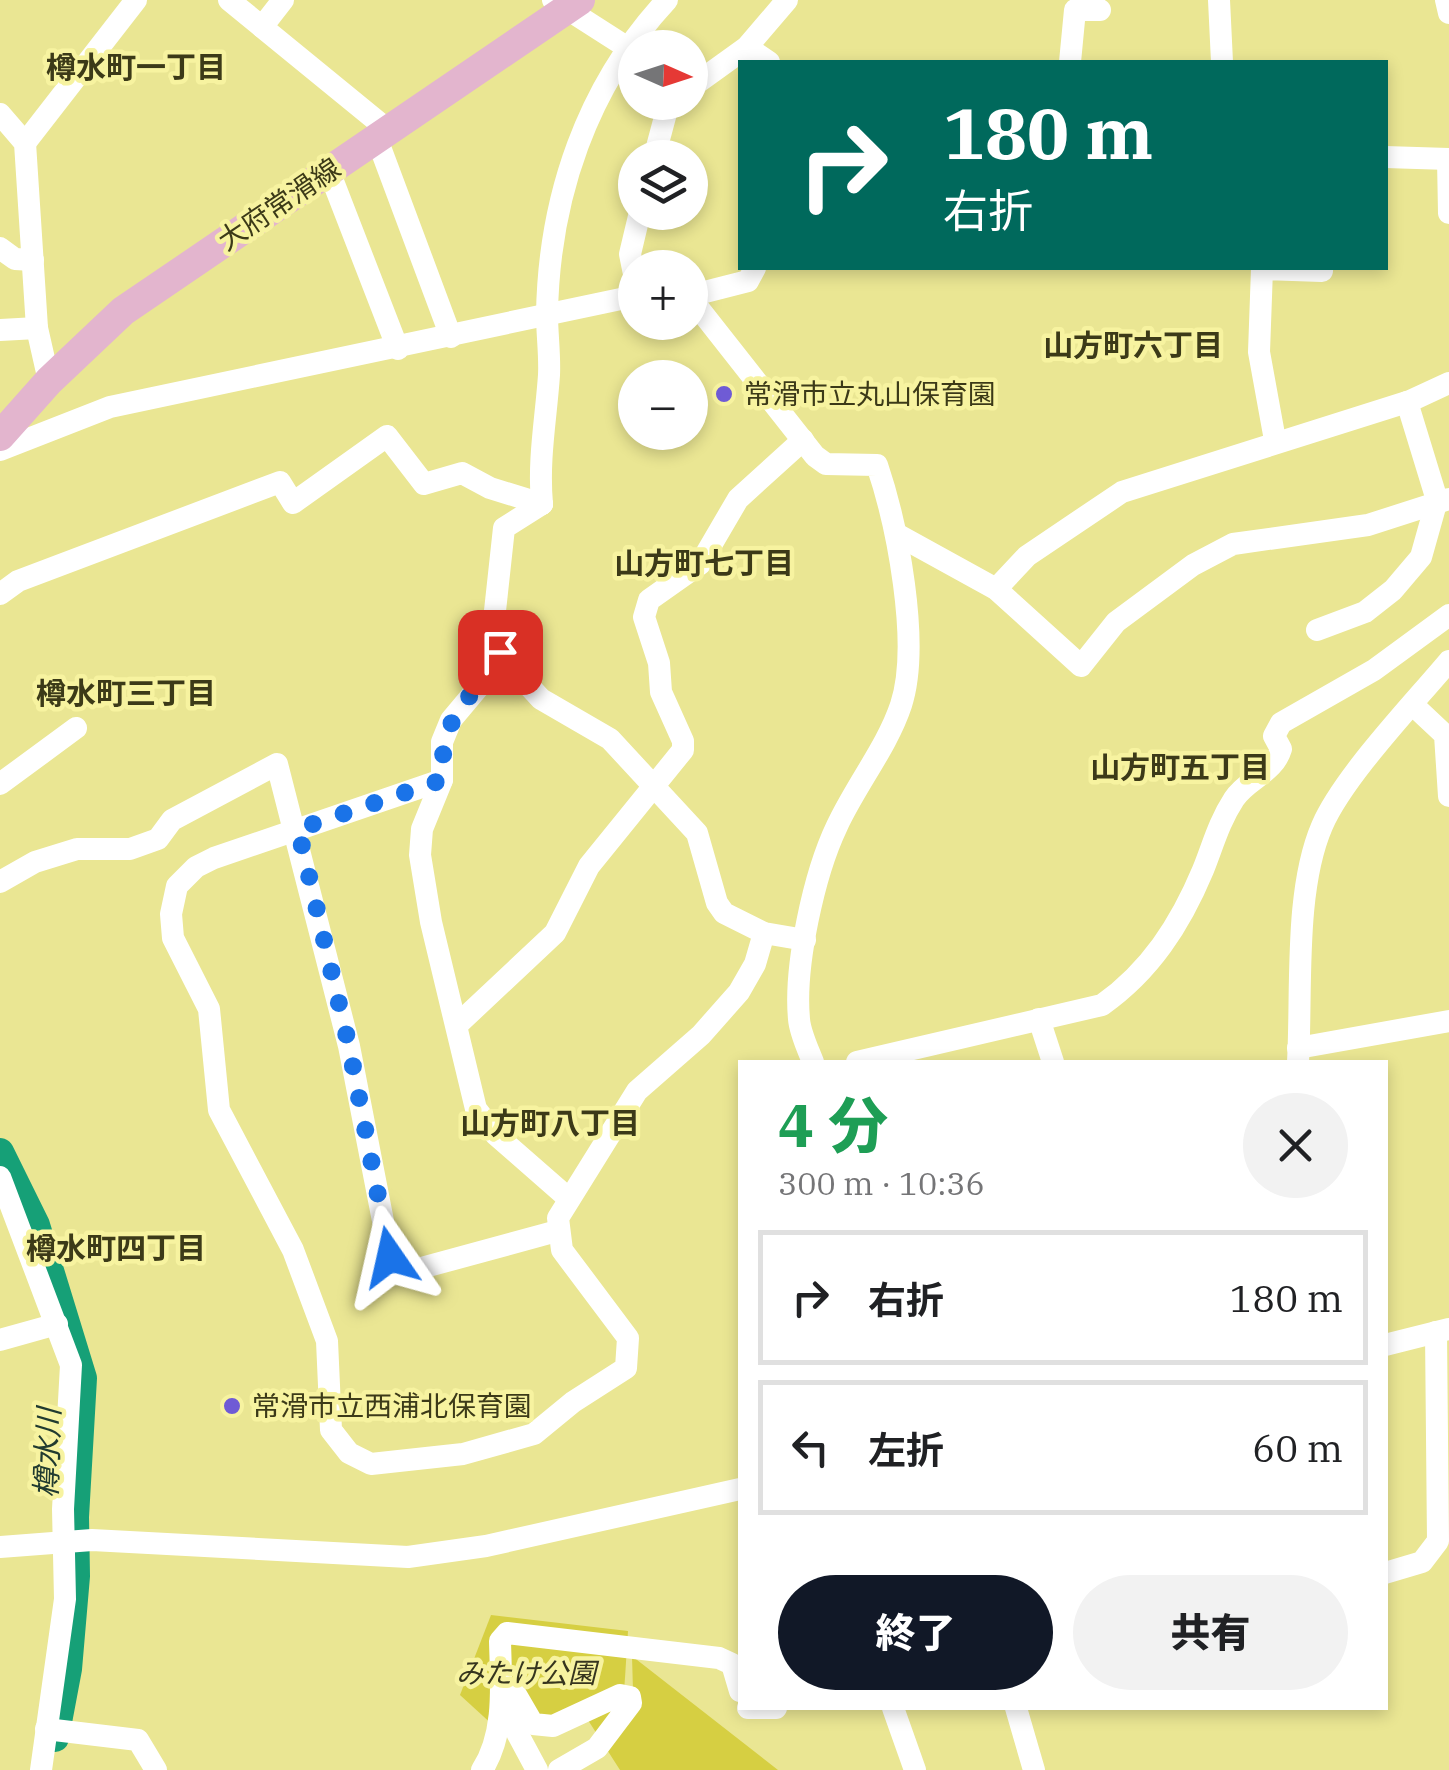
<!DOCTYPE html>
<html lang="ja">
<head>
<meta charset="utf-8">
<style>
	:root { --surface:#fff; --page:#f2f2f2; --text:#202124; --muted:#757577; --line:#e0e0e0; --accent:#111827 }
	body { margin:0; font-family:"IBM Plex Serif","Noto Sans JP",serif; background:var(--page); color:var(--text); height:100vh; display:flex; flex-direction:column; font-size:38px; white-space:nowrap }
	* { box-sizing:border-box; margin:0 }
	p { font-size:32px; color:var(--muted) }
	.icon { flex:none; width:55px; height:55px; fill:none; stroke:currentColor; stroke-width:2; stroke-linecap:round; stroke-linejoin:round }
	.map { position:relative; flex:1; overflow:hidden }
	.sheet { position:absolute; left:738px; top:1060px; width:650px; height:650px; display:flex; flex-direction:column; background:var(--surface); border-radius:0px; box-shadow:0 5px 15px #0003 }
	.sheet>* { flex:none }
	.guide { position:absolute; left:738px; top:60px; width:650px; height:210px; border-radius:0px; box-shadow:0 5px 15px #0003; background:#00695c; color:#fff; overflow:hidden }
	.needle { width:65px; rotate:93deg }
	.controls { position:absolute; left:618px; top:30px; display:grid; gap:20px }
	.controls a { display:grid; place-items:center; width:90px; height:90px; border-radius:50%; background:var(--surface); box-shadow:0 5px 15px #0003; font-size:50px }
	.pin { position:absolute; display:grid; place-items:center; width:85px; height:85px; color:#fff; margin:-42px; border-radius:20px; box-shadow:0 5px 15px #0006 }
	.me { position:absolute; width:110px; margin:-55px; rotate:349deg; stroke-linejoin:round; filter:drop-shadow(0 0 8px #0008) }
	.turn { display:flex; align-items:center; gap:35px; height:210px; padding:0 40px; font-size:45px }
	.turn .icon { width:130px; height:130px; stroke-width:2.5 }
	.turn b { display:block; font-size:70px; line-height:85px }
	.round { display:grid; place-items:center; flex:none; width:105px; height:105px; border-radius:52px; background:var(--page) }
	.summary { display:flex; align-items:center; justify-content:space-between; height:170px; padding:0 40px }
	h1 { font-size:60px; font-weight:800; line-height:75px; color:#1e9e55 }
	.cta { display:flex; gap:20px; margin-top:auto; padding:20px 40px }
	.cta a { flex:1; height:115px; border-radius:60px; background:var(--accent); color:#fff; font-size:40px; font-weight:800; line-height:115px; text-align:center }
	.cta a+a { background:var(--page); color:var(--text) }
	ul { padding:0; list-style:none }
	li { display:flex; align-items:center; gap:30px; height:135px; margin:0 20px 15px; padding:0 20px; border:5px solid var(--line); border-radius:0px }
	li div { flex:1 }
	li b { display:block; font-size:38px }
	li em { font-style:normal }
	.map>svg:first-child { display:block }
	.green { fill:#d6cf42 }
	.lines { fill:none; stroke-linecap:round; stroke-linejoin:round }
	.river { stroke:#16a077; stroke-width:28 }
	.minor { stroke:#fff; stroke-width:22 }
	.major { stroke:#e3b5ce; stroke-width:30 }
	.route { stroke:#1a73e8; stroke-width:18; stroke-dasharray:0 32.4 }
	.poi-dot { fill:#6f5bd5; stroke:#f7f3a0; stroke-width:4 }
	.labels { text-anchor:middle; stroke-width:9; stroke-linejoin:round; paint-order:stroke }
	.street-label { font-size:28px; fill:#3c3a18; stroke:#f7f3a0 }
	.poi-label { font-size:28px; fill:#3c3a18; stroke:#f7f3a0; text-anchor:start }
	.park-label { font-size:28px; font-style:italic; fill:#36351e; stroke:#f7f3a0 }
	.neighbourhood-label { font-size:30px; font-weight:bold; fill:#3c3a18; stroke:#f7f3a0 }
	.water-label { font-size:30px; font-style:italic; fill:#213b30; stroke:#f7f3a0 }
</style>
</head>
<body>
<div class="map">
<svg width="1449" height="1770" viewBox="0 0 1449 1770">
	<rect width="100%" height="100%" fill="#eae693"/>
	<g class="green">
		<path d="M491,1615l137,16 -4,62 -117,45 -47,-43z"/>
		<path d="M632,1656l146,114h-158l-34,-53 47,-26z"/>
	</g>
	<g class="lines">
		<path class="river" d="M0,1152l36,73 47,153 -8,139 1,59 -8,93 -13,69"/>
		<g class="minor">
			<path d="M229,0l159,130"/>
			<path d="M553,0l75,48"/>
			<path d="M1219,0l3,62"/>
			<path d="M1446,0l3,13"/>
			<path d="M262,27l21,-27"/>
			<path d="M747,47l22,15"/>
			<path d="M1070,62l5,-52h25"/>
			<path d="M690,88l57,-41 40,-47"/>
			<path d="M0,114l25,29 12,185 12,53"/>
			<path d="M377,139l74,198"/>
			<path d="M25,143l111,-143"/>
			<path d="M1385,157l64,2"/>
			<path d="M654,158l15,-56"/>
			<path d="M1448,159l1,54"/>
			<path d="M329,171l69,178"/>
			<path d="M0,248l15,11 18,1"/>
			<path d="M755,268l-7,13 -51,13 -4,7 122,155 11,8 51,1c20,59 44,179 24,240 -14,42 -45,80 -64,121 -23,48 -43,140 -38,193 1,14 9,30 14,43"/>
			<path d="M635,279l-5,-25 10,-42"/>
			<path d="M0,330l37,-2"/>
			<path d="M1275,440l-16,-88 3,-83 60,2v-3"/>
			<path d="M0,450l110,-43 525,-111"/>
			<path d="M542,504l-38,24 -10,92 9,38 38,41 69,40 87,94 20,70 7,10 40,20 41,7"/>
			<path d="M542,504c-4,-45 4,-85 7,-129 1,-20 -2,-41 -2,-61 2,-117 40,-228 120,-314"/>
			<path d="M898,535l98,54 85,77 35,-44 77,-57 40,-21 135,-19 81,-26"/>
			<path d="M996,589l31,-33 95,-64 288,-91 39,-18"/>
			<path d="M0,594l18,-13 262,-99 13,21 94,-67 37,48 38,-11 28,15 52,16"/>
			<path d="M1317,630l48,-18 28,-22 28,-33 16,-57 -30,-98"/>
			<path d="M503,658l-52,62 -9,22v38l-20,49 -2,26 11,67 45,187 20,26 72,63"/>
			<path d="M1413,705l32,30 4,61"/>
			<path d="M442,780l-228,78 -18,9 -19,19 -6,28 2,24 36,71 10,101 74,140 34,91 4,89 18,23 22,11 92,-10 71,-20 39,-32 53,-34 2,-30 -66,-88 -4,-32 79,-127 64,-56 38,-43 16,-28 9,-31"/>
			<path d="M0,784l76,-56"/>
			<path d="M0,882l35,-20 42,-13h53l28,-10 14,-19 105,-56 72,282 41,211 9,17 158,-43"/>
			<path d="M1039,1019l14,43"/>
			<path d="M457,1025l98,-92 34,-67 94,-116v-9l-22,-49 -2,-29 -15,-46 5,-17 51,-36 38,-65 65,-59"/>
			<path d="M1298,1048l151,-27"/>
			<path d="M857,1062l245,-57c48,-34 78,-80 101,-135 10,-25 16,-48 31,-71 13,-20 40,-26 47,-50l-7,-13 7,-13 93,-53 75,-55"/>
			<path d="M1298,1062c4,-71 -4,-171 24,-236 21,-49 91,-122 127,-165"/>
			<path d="M0,1177l71,188 -8,144 2,90 -24,171"/>
			<path d="M0,1340l57,-16"/>
			<path d="M1385,1345l64,-16"/>
			<path d="M0,1547l92,-7 316,17 78,-11 254,-57"/>
			<path d="M1385,1573l37,-11 16,-21 -2,-209"/>
			<path d="M503,1687l12,6 18,31 20,2 67,-31 10,2 1,6 -34,45 -38,22"/>
			<path d="M504,1695l11,34 22,41"/>
			<path d="M748,1708h28"/>
			<path d="M893,1708l22,62"/>
			<path d="M1016,1708l18,62"/>
			<path d="M46,1729l92,11 18,30"/>
			<path d="M482,1770c24,-37 19,-87 18,-129l7,-8 212,25 13,6 8,27"/>
		</g>
		<path class="major" d="M0,436l49,-55 74,-70 457,-311"/>
	</g>
	<g class="lines">
		<path class="route" d="M390,1257l-41,-211 -51,-217 144,-49c-1,-64 22,-76 61,-122l-3,-6"/>
	</g>
	<g class="poi-dot">
		<circle cx="724" cy="394" r="10"/>
		<circle cx="232" cy="1406" r="10"/>
	</g>
	<g class="labels">
		<g class="street-label">
			<text transform="translate(279 204) rotate(-34)" y="10">大府常滑線</text>
		</g>
		<g class="poi-label">
			<text x="744" y="404">常滑市立丸山保育園</text>
			<text x="252" y="1416">常滑市立西浦北保育園</text>
		</g>
		<g class="park-label">
			<text x="526" y="1683">みたけ公園</text>
		</g>
		<g class="neighbourhood-label">
			<text x="136" y="78">樽水町一丁目</text>
			<text x="1133" y="356">山方町六丁目</text>
			<text x="704" y="574">山方町七丁目</text>
			<text x="126" y="704">樽水町三丁目</text>
			<text x="1180" y="778">山方町五丁目</text>
			<text x="550" y="1134">山方町八丁目</text>
			<text x="116" y="1259">樽水町四丁目</text>
		</g>
		<g class="water-label">
			<text transform="translate(48 1453) rotate(-88)" y="10">樽水川</text>
		</g>
	</g>
</svg>
<div class="controls">
<a><svg class="needle" viewBox="-14 -14 28 28"><path d="M0-13l5 13h-10z" fill="#e53935"/><path d="M0 13l5-13h-10z" fill="#757577"/></svg></a>
<a><svg class="icon" aria-label="layers" viewBox="0 0 24 24"><path d="M12 4l9 5-9 5-9-5zM3 14l9 5 9-5"/></svg></a>
<a>+</a>
<a>−</a>
</div>
<div class="pin" style="left:500px;top:652px;background:#d93025"><svg class="icon" aria-label="arrive" viewBox="0 0 24 24"><path d="M6 21V4h12l-3 4 3 4H6"/></svg></div>
<svg class="me" style="left:390px;top:1257px" viewBox="-20 -20 40 40"><path d="M0-17L14 15 0 8-14 15z" fill="#1a73e8" stroke="#fff" stroke-width="4"/></svg>
<div class="guide">
<div class="turn"><svg class="icon" aria-label="right" viewBox="0 0 24 24"><path d="M7 20v-9h11M14 6l5 5-5 5"/></svg><div><b>180 m</b>右折</div></div>
</div>
<section class="sheet">
<div class="summary"><div><h1>4 分</h1><p>300 m · 10:36</p></div><a class="round"><svg class="icon" aria-label="close" viewBox="0 0 24 24"><path d="M6 6l12 12M18 6L6 18"/></svg></a></div>
<ul>
<li><svg class="icon" aria-label="right" viewBox="0 0 24 24"><path d="M7 20v-9h11M14 6l5 5-5 5"/></svg><div><b>右折</b></div><em>180 m</em></li>
<li><svg class="icon" aria-label="left" viewBox="0 0 24 24"><path d="M17 20v-9H6M10 6l-5 5 5 5"/></svg><div><b>左折</b></div><em>60 m</em></li>
</ul>
<div class="cta"><a>終了</a><a>共有</a></div>
</section>
</div>
</body>
</html>
